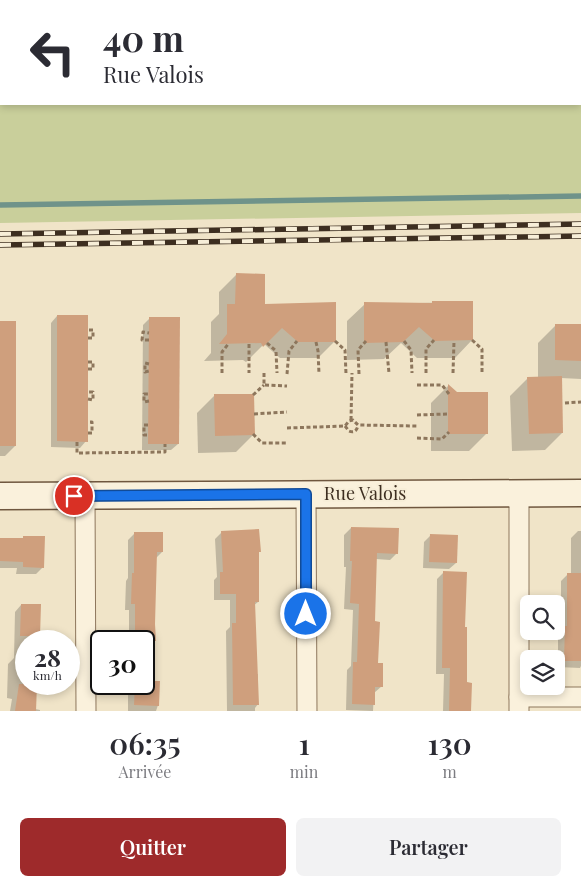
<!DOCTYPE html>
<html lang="fr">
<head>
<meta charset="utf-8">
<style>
	:root { --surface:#fff; --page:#f2f2f3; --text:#2b2b33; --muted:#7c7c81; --accent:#9e2a2b }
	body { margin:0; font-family:"Playfair Display",serif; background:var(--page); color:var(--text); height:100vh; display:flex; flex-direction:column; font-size:19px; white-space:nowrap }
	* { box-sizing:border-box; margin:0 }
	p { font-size:16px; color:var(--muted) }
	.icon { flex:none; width:28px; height:28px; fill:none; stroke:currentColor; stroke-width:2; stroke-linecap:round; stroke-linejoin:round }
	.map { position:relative; height:711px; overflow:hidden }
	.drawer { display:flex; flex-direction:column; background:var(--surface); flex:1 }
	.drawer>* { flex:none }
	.top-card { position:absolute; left:0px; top:0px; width:581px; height:105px; box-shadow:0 2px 8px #0003; background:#fff; color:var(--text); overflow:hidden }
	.tools { position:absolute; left:520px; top:595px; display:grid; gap:10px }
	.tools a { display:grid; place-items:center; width:45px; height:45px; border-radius:8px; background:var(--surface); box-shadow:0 2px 8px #0003; font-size:25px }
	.speed { position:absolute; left:15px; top:630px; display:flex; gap:10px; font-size:25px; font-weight:700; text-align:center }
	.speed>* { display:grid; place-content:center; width:65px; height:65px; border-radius:50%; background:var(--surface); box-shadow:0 2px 8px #0003; line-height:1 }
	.speed small { font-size:12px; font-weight:400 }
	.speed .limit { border:2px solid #111; border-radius:8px; background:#fff; color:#111 }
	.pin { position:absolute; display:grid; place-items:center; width:42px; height:42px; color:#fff; margin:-21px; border:2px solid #fff; border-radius:50%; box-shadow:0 1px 5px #0007 }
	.me { position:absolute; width:55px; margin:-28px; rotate:0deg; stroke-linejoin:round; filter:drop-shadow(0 0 4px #0008) }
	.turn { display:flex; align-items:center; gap:18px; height:105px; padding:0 20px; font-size:22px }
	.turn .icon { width:65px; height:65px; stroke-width:2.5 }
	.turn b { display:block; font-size:35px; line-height:42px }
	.eta { display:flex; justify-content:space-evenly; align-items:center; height:85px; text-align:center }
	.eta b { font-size:30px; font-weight:600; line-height:35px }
	.primary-button { display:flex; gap:10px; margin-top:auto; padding:10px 20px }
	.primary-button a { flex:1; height:58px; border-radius:8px; background:var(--accent); color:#fff; font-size:20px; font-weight:600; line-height:58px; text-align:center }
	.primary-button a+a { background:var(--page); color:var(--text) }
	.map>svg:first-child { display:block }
	.green { fill:#c9cf9b }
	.shadow { fill:#0003 }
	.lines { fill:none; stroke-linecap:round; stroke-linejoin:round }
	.stream { stroke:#6f938a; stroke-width:5.5 }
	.building { fill:#cf9f7d }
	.lane-casing { stroke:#8d765c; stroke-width:11 }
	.street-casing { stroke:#8d765c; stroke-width:21 }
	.secondary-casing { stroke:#6f573f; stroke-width:29 }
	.path { stroke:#8d765c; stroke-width:3; stroke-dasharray:4 2.5; stroke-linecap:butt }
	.lane { stroke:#faf1dc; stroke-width:9 }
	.street { stroke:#faf1dc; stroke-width:19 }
	.secondary { stroke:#faf1dc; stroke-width:26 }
	.rail-casing { stroke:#3d2e20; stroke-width:5.5 }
	.rail { stroke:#f7eed8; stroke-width:4; stroke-dasharray:11; stroke-linecap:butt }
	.route-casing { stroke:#114b97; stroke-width:12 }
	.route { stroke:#1a73e8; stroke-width:9 }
	.labels { text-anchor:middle; stroke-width:4; stroke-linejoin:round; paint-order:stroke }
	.street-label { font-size:18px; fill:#3d2e20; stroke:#f7eed8 }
</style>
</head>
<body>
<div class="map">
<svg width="581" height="711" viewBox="0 0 581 711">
	<rect width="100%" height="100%" fill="#f0e4c8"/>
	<path class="green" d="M415,0h166v213l-581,10v-165l1,46h579v-103h-172z"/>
	<g class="shadow">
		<path d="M236,275l28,30 71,36 -17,17h-38l-16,-14 -18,18 -3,-2 -39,1 7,-8v-31l8,-8v-22z"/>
		<path d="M472,302v38l-17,18h-38l-16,-15 -17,16 -37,1v-39l18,-17z"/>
		<path d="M57,316l29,125 -6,7 -29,-1v-124z"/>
		<path d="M150,318l28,126 -7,6h-29l1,-125z"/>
		<path d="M0,322l15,124 -10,10h-5z"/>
		<path d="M556,325h25v54l-20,-1 1,55 -17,17 -33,1 -2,-55 18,-18h10v-35z"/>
		<path d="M448,386l9,8 29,40 -17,17h-38v-48z"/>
		<path d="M215,395l38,40 -17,17 -38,1 -1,-40z"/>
		<path d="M351,528l46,25 -7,7 -14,-1 -2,64 3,41 5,22 -8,7 -1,18 -27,-1 1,-40 4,-4 2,-56 -9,-1 2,-42h-2v-32z"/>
		<path d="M578,531h3v135l-1,2 -22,-1v-33l3,-3v-50l7,-7h3v-36z"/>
		<path d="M222,532l37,20 -1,1v49l-5,4 3,68h2v30l-3,4v3h-28l-1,-80 4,-4v-27h-16v-20l3,-3 -2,-38z"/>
		<path d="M134,534l28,18 -7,7 -1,65 1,28 -2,1 -1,29 6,23 -2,6h-28v-27h16v-43h-15v-31h-4l1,-29 2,-3v-38z"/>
		<path d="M431,535l25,28 -7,6 -26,-1 1,-26z"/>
		<path d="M0,539l43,28 -7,7h-20l1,-6h-17z"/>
		<path d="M444,572l20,56 1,56 5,27h-27l1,-37h-8l1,-95z"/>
		<path d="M21,605l19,1 -2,35h-12v43h10l-1,25 5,1v1h-30l2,-12 -5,-1 1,-34 6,-6 1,-46z"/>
	</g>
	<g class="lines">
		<path class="stream" d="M0,205l581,-9"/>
	</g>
	<g class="building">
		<path d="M236,273l29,1v30l71,-2v40h-38l-16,-14 -19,19 -2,-4 -42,1 8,-10v-30h8z"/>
		<path d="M432,301h41v39l-38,1 -16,-14 -16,15 -39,1v-41l68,1z"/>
		<path d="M57,315h31v127l-31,-1z"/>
		<path d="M149,317h31l-1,127h-31z"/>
		<rect x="0" y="321" width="16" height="125"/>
		<path d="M555,324h26v37l-26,-1z"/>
		<path d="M562,376l1,57 -34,1 -2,-57z"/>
		<path d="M448,384l9,8h31v42h-40z"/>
		<path d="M214,394h40l1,41 -40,1z"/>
		<path d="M351,527l48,1 -1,26 -21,-1 -2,68 5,1 -2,41h5v24h-8v18l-23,-1 1,-42h4l2,-58 -9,-1 2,-42h-2z"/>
		<path d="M259,529l2,23h-2v50h-4l4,103h-26l-1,-82h4v-29h-16v-22h3l-2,-41z"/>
		<path d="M134,532h29v20h-6l-2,72 1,17h-21v-37h-4l1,-31h2z"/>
		<path d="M430,534l28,1 -1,28 -28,-1z"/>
		<path d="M23,536h22l-1,32 -21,-1v-5l-23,-1v-23h23z"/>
		<path d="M443,571l24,1 -2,55h2v55l5,1 -1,28h-22l1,-43h-8z"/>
		<path d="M567,573h14v88h-17l1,-35h2z"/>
		<path d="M21,604h20l-1,32h-20z"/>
		<path d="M144,681h16l-1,25 -25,-1 1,-21h9z"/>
		<path d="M19,684h18l-1,27h-21z"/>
	</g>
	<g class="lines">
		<defs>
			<g id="lane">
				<path d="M74,0l2,1"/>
				<path d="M144,1l11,-1"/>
			</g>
			<g id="street">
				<path d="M306,494l1,217"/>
				<path d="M519,494v217"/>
				<path d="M85,495l1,216"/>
				<path d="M519,697h62"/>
			</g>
			<path id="secondary" d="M0,496l581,-3"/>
		</defs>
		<use href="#lane" class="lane-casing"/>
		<use href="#street" class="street-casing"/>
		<use href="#secondary" class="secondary-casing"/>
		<g class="path">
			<path d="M88,338h5v-8h-5"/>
			<path d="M149,340h-7l1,-8 6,1"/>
			<path d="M472,340l10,9v24"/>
			<path d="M335,341l10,9 1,24"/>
			<path d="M404,341l7,9 1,23"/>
			<path d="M316,342l2,9 1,23"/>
			<path d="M386,342l3,31"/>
			<path d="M267,343l9,8 1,22"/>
			<path d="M249,344v29"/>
			<path d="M149,364l-4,-1v9l4,-1"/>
			<path d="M88,369h5v-7h-5"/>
			<path d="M222,373v-21l7,-9"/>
			<path d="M264,373v12l23,1"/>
			<path d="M426,373v-24l8,-9"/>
			<path d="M453,373l1,-32"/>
			<path d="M287,374l2,-23 8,-10"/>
			<path d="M359,374l-1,-24 8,-9"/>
			<path d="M417,385h25l7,9"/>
			<path d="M253,395l11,-10"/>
			<path d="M88,399l5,1v-8h-5"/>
			<path d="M149,401l-5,1v-8h5"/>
			<path d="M565,403l16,-1"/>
			<path d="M254,414l33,-2"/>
			<path d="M417,415l31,-1"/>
			<path d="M351,420l1,-47"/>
			<path d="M148,425h-4v10h4"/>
			<path d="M345,426l4,5c5,2 8,0 9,-6"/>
			<path d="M287,428l58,-2 4,-5 4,-1 5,5 59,1"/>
			<path d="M88,433h4v-11h-4"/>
			<path d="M253,434l9,9h25"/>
			<path d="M417,438l25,1 7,-7"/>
			<path d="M77,442v11l88,-1v-8"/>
		</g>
		<use href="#lane" class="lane"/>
		<use href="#street" class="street"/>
		<use href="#secondary" class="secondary"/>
		<defs>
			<g id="rail">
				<path d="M0,234l581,-10"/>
				<path d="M0,245l581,-9"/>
			</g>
		</defs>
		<use href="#rail" class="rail-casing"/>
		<use href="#rail" class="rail"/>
	</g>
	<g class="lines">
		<defs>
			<path id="route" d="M74,496l232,-2v120"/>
		</defs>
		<use href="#route" class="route-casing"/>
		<use href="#route" class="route"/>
	</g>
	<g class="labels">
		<g class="street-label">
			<text x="365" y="500">Rue Valois</text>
		</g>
	</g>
</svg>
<div class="tools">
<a><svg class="icon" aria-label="search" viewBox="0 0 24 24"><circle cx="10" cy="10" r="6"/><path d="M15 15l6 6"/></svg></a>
<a><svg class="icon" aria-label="layers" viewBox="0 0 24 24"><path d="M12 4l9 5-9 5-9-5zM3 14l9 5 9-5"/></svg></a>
</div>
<div class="speed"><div>28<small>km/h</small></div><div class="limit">30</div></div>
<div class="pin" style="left:74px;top:496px;background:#d93025"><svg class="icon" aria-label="arrive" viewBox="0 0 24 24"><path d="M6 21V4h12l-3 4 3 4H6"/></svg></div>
<svg class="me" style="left:306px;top:614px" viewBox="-20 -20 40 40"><circle r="17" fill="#1a73e8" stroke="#fff" stroke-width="3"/><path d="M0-11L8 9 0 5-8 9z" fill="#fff"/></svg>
<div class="top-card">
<div class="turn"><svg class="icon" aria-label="left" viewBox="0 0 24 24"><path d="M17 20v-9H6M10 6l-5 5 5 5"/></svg><div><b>40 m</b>Rue Valois</div></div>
</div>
</div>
<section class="drawer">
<div class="eta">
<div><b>06:35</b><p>Arrivée</p></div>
<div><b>1</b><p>min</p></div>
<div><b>130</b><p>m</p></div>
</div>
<div class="primary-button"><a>Quitter</a><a>Partager</a></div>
</section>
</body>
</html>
